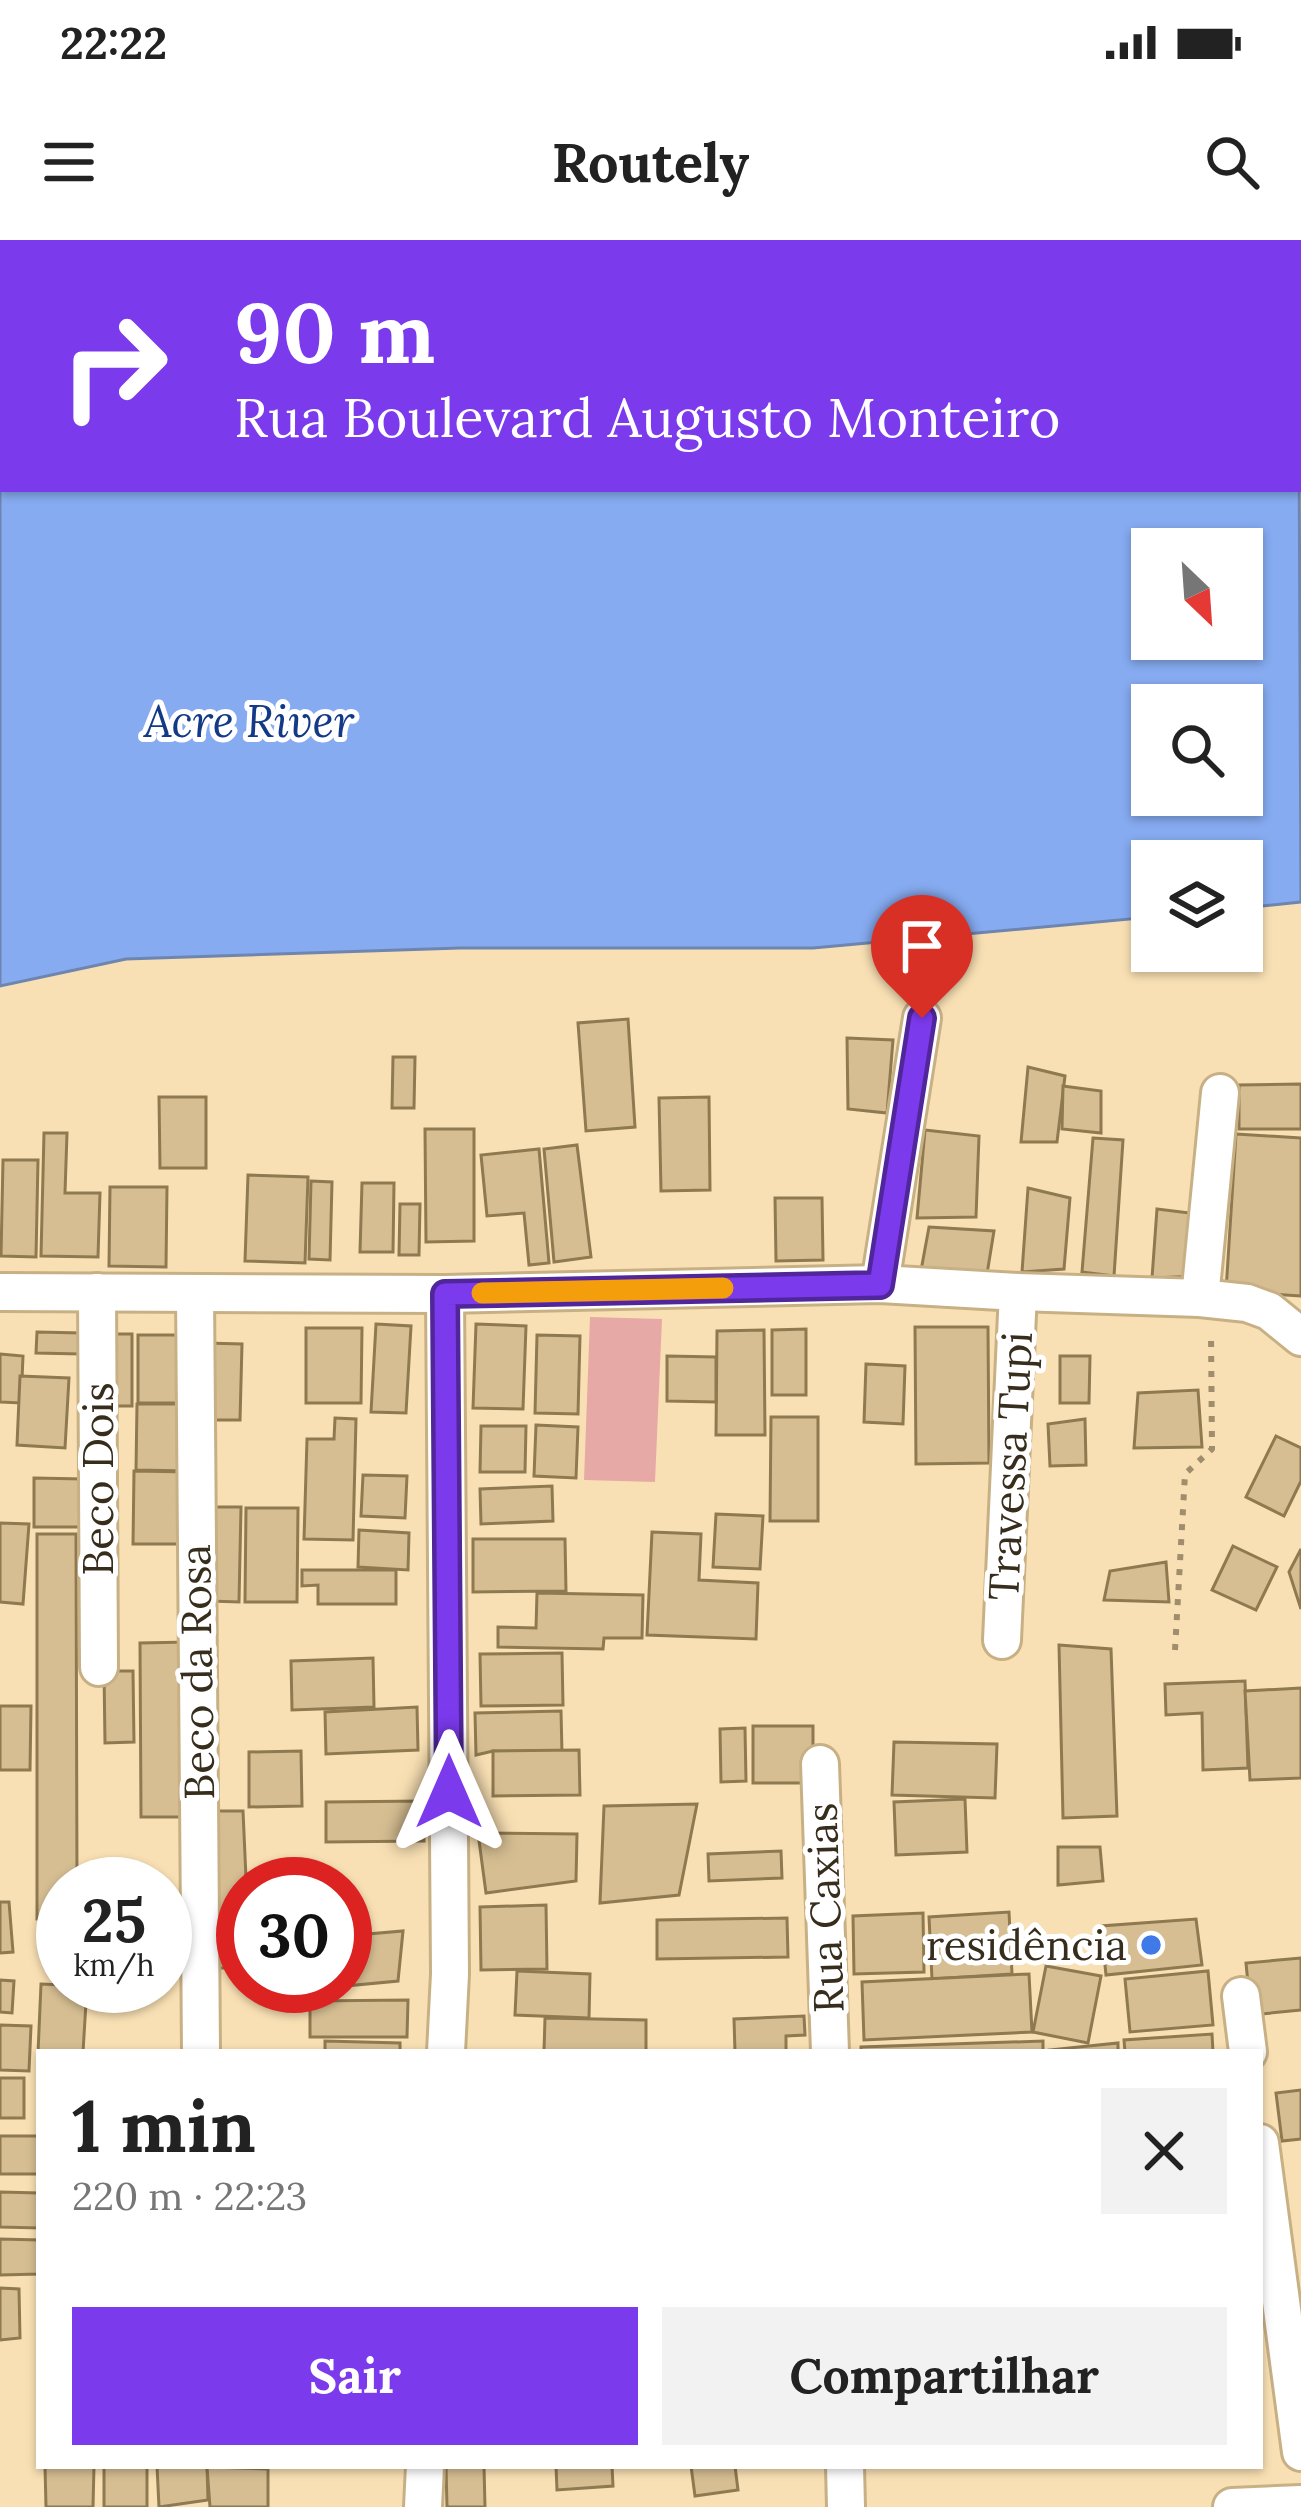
<!DOCTYPE html>
<html lang="pt">
<head>
<meta charset="utf-8">
<style>
	:root { --surface:#fff; --page:#f2f2f2; --text:#222; --muted:#767676; --accent:#7c3aed }
	body { margin:0; font-family:Lora,serif; background:var(--page); color:var(--text); height:100vh; display:flex; flex-direction:column; font-size:45px; white-space:nowrap }
	* { box-sizing:border-box; margin:0 }
	p { font-size:39px; color:var(--muted) }
	.icon { flex:none; width:66px; height:66px; fill:none; stroke:currentColor; stroke-width:2; stroke-linecap:round; stroke-linejoin:round }
	.map { position:relative; flex:1; overflow:hidden }
	.side { position:absolute; left:36px; top:1809px; width:1227px; height:420px; display:flex; flex-direction:column; background:var(--surface); border-radius:0px; box-shadow:0 3px 9px #0004 }
	.side>* { flex:none }
	.guide { position:absolute; left:0px; top:0px; width:1302px; height:252px; box-shadow:0 3px 9px #0004; background:#7c3aed; color:#fff; overflow:hidden }
	.needle { width:78px; rotate:155deg }
	.tools { position:absolute; left:1131px; top:288px; display:grid; gap:24px }
	.tools a { display:grid; place-items:center; width:132px; height:132px; border-radius:0px; background:var(--surface); box-shadow:0 3px 9px #0004; font-size:60px }
	.speed { position:absolute; left:36px; top:1617px; display:flex; gap:24px; font-size:60px; font-weight:700; text-align:center }
	.speed>* { display:grid; place-content:center; width:156px; height:156px; border-radius:50%; background:var(--surface); box-shadow:0 3px 9px #0004; line-height:1 }
	.speed small { font-size:30px; font-weight:400 }
	.speed .limit { border:18px solid #d22; background:#fff; color:#111 }
	.pin { position:absolute; display:grid; place-items:center; width:102px; height:102px; color:#fff; margin:-123px -51px; border-radius:50% 50% 50% 0; rotate:-45deg; box-shadow:0 0 12px #0007 }
	.pin .icon { rotate:45deg }
	.me { position:absolute; width:132px; margin:-66px; rotate:0deg; stroke-linejoin:round; filter:drop-shadow(0 0 9px #0008) }
	.turn { display:flex; align-items:center; gap:42px; height:252px; padding:0 36px; font-size:54px }
	.turn .icon { width:156px; height:156px; stroke-width:2.5 }
	.turn b { display:block; font-size:84px; line-height:102px }
	.round { display:grid; place-items:center; flex:none; width:126px; height:126px; border-radius:0px; background:var(--page) }
	.head { display:flex; align-items:center; justify-content:space-between; height:204px; padding:0 36px }
	h1 { font-size:72px; font-weight:800; line-height:90px }
	.primary-button { display:flex; gap:24px; margin-top:auto; padding:24px 36px }
	.primary-button a { flex:1; height:138px; border-radius:0px; background:var(--accent); color:#fff; font-size:48px; font-weight:800; line-height:138px; text-align:center }
	.primary-button a+a { background:var(--page); color:var(--text) }
	.status { display:flex; justify-content:space-between; align-items:center; height:84px; padding:0 60px; background:var(--surface); direction:ltr }
	.status svg { height:33px; fill:currentColor }
	header { display:flex; justify-content:space-between; align-items:center; height:156px; padding:0 36px; background:var(--surface); font-size:54px; font-weight:800 }
	.map>svg:first-child { display:block }
	.green { fill:#e6a9a6 }
	.water { fill:#86abf0; stroke:#6e85b0; stroke-width:3; fill-rule:evenodd }
	.building { fill:#d6be92; stroke:#8f7950; stroke-width:3 }
	.lines { fill:none; stroke-linecap:round; stroke-linejoin:round }
	.minor-casing { stroke:#c8b085; stroke-width:42 }
	.path { stroke:#9f8d6e; stroke-width:6; stroke-dasharray:6 9; stroke-linecap:butt }
	.minor { stroke:#fff; stroke-width:36 }
	.route-casing { stroke:#51269a; stroke-width:30 }
	.route { stroke:#7c3aed; stroke-width:21 }
	.slow { stroke:#f59e0b; stroke-width:21 }
	.poi-dot { fill:#407ae9; stroke:#fff; stroke-width:4.5 }
	.labels { text-anchor:middle; stroke-width:10; stroke-linejoin:round; paint-order:stroke }
	.street-label { font-size:42px; fill:#372d1c; stroke:#fff }
	.poi-label { font-size:42px; fill:#372d1c; stroke:#fff; text-anchor:end }
	.water-label { font-size:45px; font-style:italic; fill:#123a87; stroke:#fff }
</style>
</head>
<body>
<div class="status"><b>22:22</b><svg viewBox="0 0 49 12"><path d="M0 12V9h3v3zM5 12V6h3v6zM10 12V3h3v9zM15 12V0h3v12zM26 1h20v11H26zM47 4h2v5h-2z"/></svg></div>
<header><svg class="icon" aria-label="menu" viewBox="0 0 24 24"><path d="M4 6h16M4 12h16M4 18h16"/></svg>Routely<svg class="icon" aria-label="search" viewBox="0 0 24 24"><circle cx="10" cy="10" r="6"/><path d="M15 15l6 6"/></svg></header>
<div class="map">
<svg width="1301" height="2267" viewBox="0 0 1301 2267">
	<rect width="100%" height="100%" fill="#f9e0b4"/>
	<g class="green">
		<path d="M379,0h644v3h-645z"/>
		<path d="M590,1077l72,2 -7,163 -71,-2z"/>
	</g>
	<path class="water" d="M1299,186l2,476 -59,6v-47h-90v56l-339,31h-353l-334,11 -126,27v-531l3,-1v35h1296zM1152,309h90v90h-90zM1152,465h90v90h-90z"/>
	<g class="building">
		<path d="M628,779l7,108 -49,4 -8,-108z"/>
		<path d="M847,798l46,2 -6,73 -39,-4z"/>
		<path d="M393,817h22l-1,51h-22z"/>
		<path d="M1028,827l37,9 -8,66h-36z"/>
		<path d="M1301,844v45h-62v-44z"/>
		<path d="M1063,846l38,5v42l-39,-4z"/>
		<path d="M159,857h47v71h-46z"/>
		<path d="M709,857l1,93 -49,1 -2,-93z"/>
		<path d="M425,889h49v112l-48,1z"/>
		<path d="M925,890l54,6 -3,81 -59,1z"/>
		<path d="M44,893h23l-2,60h35l-2,64 -57,-1z"/>
		<path d="M1236,894l65,4v158l-75,-5z"/>
		<path d="M1093,898l30,2 -9,136 -32,-4z"/>
		<path d="M577,905l14,112 -37,5 -10,-113z"/>
		<path d="M539,909l10,114 -20,2 -5,-52 -37,3 -6,-61z"/>
		<path d="M3,920h35l-2,97 -35,-1z"/>
		<path d="M248,935l60,2 -3,86 -60,-2z"/>
		<path d="M311,941l21,1 -2,78 -21,-1z"/>
		<path d="M362,943h32l-1,69h-33z"/>
		<path d="M110,947h57l-1,80 -57,-1z"/>
		<path d="M1028,948l42,10 -6,71 -42,3z"/>
		<path d="M775,958h47l1,62 -47,1z"/>
		<path d="M400,964h20l-1,51h-20z"/>
		<path d="M1157,969l49,6 -6,61 -48,2z"/>
		<path d="M929,987l65,4 -7,43 -67,2z"/>
		<path d="M376,1084l35,2 -5,87 -35,-1z"/>
		<path d="M476,1084l50,2 -3,83 -50,-1z"/>
		<path d="M915,1087h73l1,136 -73,1z"/>
		<path d="M306,1088h56l-1,75h-55z"/>
		<path d="M806,1089v66h-34v-65z"/>
		<path d="M764,1090l1,105h-49l1,-104z"/>
		<path d="M37,1092l44,1 -1,21 -44,-1z"/>
		<rect x="103" y="1094" width="29" height="72"/>
		<path d="M138,1095h52l-1,68h-51z"/>
		<path d="M537,1095l43,1 -2,78 -43,-1z"/>
		<path d="M205,1103l37,1 -2,76h-37z"/>
		<path d="M0,1114l23,2 -2,47 -21,-1z"/>
		<path d="M667,1116l49,1v45l-49,-1z"/>
		<path d="M1060,1116h30l-1,47h-29z"/>
		<path d="M866,1124l39,2 -2,58 -39,-2z"/>
		<path d="M20,1136l49,2 -4,70 -48,-3z"/>
		<path d="M1198,1150l4,57 -68,1 4,-55z"/>
		<path d="M137,1164h53l-1,67 -53,-1z"/>
		<path d="M771,1177h47v104h-48z"/>
		<path d="M335,1178l21,1 -3,121 -49,-1 3,-100h27z"/>
		<path d="M1085,1179l1,46 -36,1 -2,-42z"/>
		<path d="M536,1185l42,2 -2,51 -42,-2z"/>
		<path d="M481,1186h45l-1,46h-45z"/>
		<path d="M1276,1196l25,12v33l-17,35 -38,-19z"/>
		<path d="M134,1231l56,1 -1,72h-56z"/>
		<path d="M363,1235l44,1 -2,42 -44,-2z"/>
		<path d="M34,1238l49,1v48h-49z"/>
		<path d="M552,1246l1,35 -72,3 -1,-35z"/>
		<path d="M210,1267h31l-2,95 -30,-1z"/>
		<path d="M246,1268h52l-1,94h-52z"/>
		<path d="M716,1274l47,2 -3,53 -47,-2z"/>
		<path d="M0,1283l29,1 -6,80 -23,-2z"/>
		<path d="M359,1290l50,3 -1,37 -50,-3z"/>
		<path d="M652,1292l49,2 -2,46 59,3 -2,56 -109,-4z"/>
		<path d="M37,1294h39l1,350h-14v35h-26z"/>
		<path d="M473,1299h92l1,52 -93,1z"/>
		<path d="M1233,1306l44,21 -21,43 -44,-20z"/>
		<path d="M1301,1309v60l-12,-37z"/>
		<path d="M1166,1322l3,40 -65,-2 6,-29z"/>
		<path d="M302,1330h94v34h-78v-19l-16,1z"/>
		<path d="M537,1353l106,2 -1,43h-38l-1,11 -105,-2v-20l38,1z"/>
		<path d="M189,1402v175h-48l-1,-174z"/>
		<path d="M1059,1405l52,4 6,167 -54,2z"/>
		<path d="M562,1413l1,52 -82,1 -1,-52z"/>
		<path d="M373,1418l1,49 -82,3 -1,-49z"/>
		<path d="M104,1431h29l1,71 -29,1z"/>
		<path d="M1245,1441l3,87 -45,2 -1,-57 -36,2 -1,-31z"/>
		<path d="M1301,1448v90l-51,2 -5,-89z"/>
		<path d="M0,1466h31l-1,64h-30z"/>
		<path d="M417,1467l1,43 -92,4 -1,-42z"/>
		<path d="M561,1471l1,42 -69,-2 -17,4 -1,-42z"/>
		<rect x="753" y="1486" width="60" height="57"/>
		<path d="M745,1488l1,53 -25,1 -1,-53z"/>
		<path d="M894,1502l103,2 -2,54 -103,-3z"/>
		<path d="M579,1510l1,45 -87,1v-45z"/>
		<path d="M301,1511l1,55 -53,1v-55z"/>
		<path d="M965,1559l2,53 -71,3 -2,-53z"/>
		<path d="M424,1561v40l-98,1v-40z"/>
		<path d="M697,1564l-18,91 -79,8 4,-97z"/>
		<path d="M208,1571h35l3,67 -4,30 1,60h-34z"/>
		<path d="M478,1593l99,1 -1,47 -90,12z"/>
		<path d="M1058,1607h42l3,34 -45,4z"/>
		<path d="M781,1611l1,27 -73,3 -1,-27z"/>
		<path d="M0,1662h9l4,50 -13,1z"/>
		<path d="M546,1665l1,64 -66,1 -1,-63z"/>
		<path d="M1009,1672l3,62 -80,5 -3,-62z"/>
		<path d="M923,1673l1,59 -70,2 -1,-58z"/>
		<path d="M787,1678l1,39 -131,2v-39z"/>
		<path d="M1196,1679l6,46 -96,10 -5,-49z"/>
		<path d="M403,1691l-5,50 -53,5v-50z"/>
		<path d="M1301,1718v52l-50,5 -5,-52z"/>
		<path d="M1046,1726l55,10 -13,67 -55,-11z"/>
		<path d="M517,1731l73,3 -1,44 -74,-3z"/>
		<path d="M1208,1731l5,54 -83,7 -5,-53z"/>
		<path d="M1029,1734l3,58 -168,8 -2,-58z"/>
		<path d="M0,1740l14,1 -2,32 -12,-1z"/>
		<path d="M41,1744l46,2 -4,66 -45,1z"/>
		<path d="M408,1760l-1,37h-97v-36z"/>
		<path d="M804,1776l1,19 -19,1v16h-51l-1,-33z"/>
		<path d="M545,1778l101,2v32l-102,-1z"/>
		<path d="M0,1785l31,1 -2,45 -29,-1z"/>
		<path d="M1212,1794l1,18h-88l-1,-12z"/>
		<path d="M325,1801l75,2v9h-75z"/>
		<path d="M1043,1801v11h-182v-5z"/>
		<path d="M1118,1803v9h-69v-2z"/>
		<rect x="0" y="1838" width="24" height="40"/>
		<path d="M1301,1850v49l-19,2 -6,-48z"/>
		<rect x="0" y="1896" width="39" height="38"/>
		<path d="M0,1952l39,1v35l-39,-1z"/>
		<path d="M0,1999l39,1v34l-39,1z"/>
		<path d="M0,2048l19,1 1,49 -20,2z"/>
		<path d="M45,2226h49l-1,41h-47z"/>
		<rect x="104" y="2226" width="43" height="41"/>
		<path d="M157,2226h50l1,34 -49,7z"/>
		<path d="M446,2226h38l1,41h-38z"/>
		<path d="M556,2226h56l1,20 -56,4z"/>
		<path d="M691,2226h44l3,24 -43,6z"/>
		<path d="M207,2227l61,2v38h-58z"/>
	</g>
	<g class="lines">
		<defs>
			<g id="minor">
				<path d="M880,1044l42,-266"/>
				<path d="M0,1052l445,2 435,-10 138,8 182,6 47,5 22,8 32,26"/>
				<path d="M97,1052l2,375"/>
				<path d="M195,1053l6,759"/>
				<path d="M445,1054l5,680 -4,78"/>
				<path d="M1200,1058l20,-205"/>
				<path d="M1002,1400l16,-348"/>
				<path d="M820,1524l10,288"/>
				<path d="M1241,1756l7,56"/>
				<path d="M1260,1903l41,309"/>
				<path d="M845,2226l1,41"/>
				<path d="M423,2267l2,-41"/>
				<path d="M1232,2267l69,-3"/>
			</g>
		</defs>
		<use href="#minor" class="minor-casing"/>
		<g class="path">
			<path d="M1043,3v-3"/>
			<path d="M1175,1410l10,-176 27,-25 -1,-116"/>
		</g>
		<use href="#minor" class="minor"/>
	</g>
	<g class="lines">
		<defs>
			<path id="route" d="M449,1552l-4,-498 435,-9 42,-267"/>
		</defs>
		<use href="#route" class="route-casing"/>
		<use href="#route" class="route"/>
		<path class="slow" d="M482,1053l241,-5"/>
	</g>
	<circle class="poi-dot" cx="1151" cy="1705" r="12"/>
	<g class="labels">
		<g class="street-label">
			<text transform="translate(1010 1226) rotate(-87)" y="15">Travessa Tupi</text>
			<text transform="translate(98 1239) rotate(-90)" y="15">Beco Dois</text>
			<text transform="translate(197 1432) rotate(-91)" y="15">Beco da Rosa</text>
			<text transform="translate(825 1668) rotate(-92)" y="15">Rua Caxias</text>
		</g>
		<g class="poi-label">
			<text x="1127" y="1720">residência</text>
		</g>
		<g class="water-label">
			<text x="249" y="497">Acre River</text>
		</g>
	</g>
</svg>
<div class="tools">
<a><svg class="needle" viewBox="-14 -14 28 28"><path d="M0-13l5 13h-10z" fill="#e53935"/><path d="M0 13l5-13h-10z" fill="#767676"/></svg></a>
<a><svg class="icon" aria-label="search" viewBox="0 0 24 24"><circle cx="10" cy="10" r="6"/><path d="M15 15l6 6"/></svg></a>
<a><svg class="icon" aria-label="layers" viewBox="0 0 24 24"><path d="M12 4l9 5-9 5-9-5zM3 14l9 5 9-5"/></svg></a>
</div>
<div class="speed"><div>25<small>km/h</small></div><div class="limit">30</div></div>
<div class="pin" style="left:922px;top:778px;background:#d93025"><svg class="icon" aria-label="arrive" viewBox="0 0 24 24"><path d="M6 21V4h12l-3 4 3 4H6"/></svg></div>
<svg class="me" style="left:449px;top:1552px" viewBox="-20 -20 40 40"><path d="M0-17L14 15 0 8-14 15z" fill="#7c3aed" stroke="#fff" stroke-width="4"/></svg>
<div class="guide">
<div class="turn"><svg class="icon" aria-label="right" viewBox="0 0 24 24"><path d="M7 20v-9h11M14 6l5 5-5 5"/></svg><div><b>90 m</b>Rua Boulevard Augusto Monteiro</div></div>
</div>
<section class="side">
<div class="head"><div><h1>1 min</h1><p>220 m · 22:23</p></div><a class="round"><svg class="icon" aria-label="close" viewBox="0 0 24 24"><path d="M6 6l12 12M18 6L6 18"/></svg></a></div>
<div class="primary-button"><a>Sair</a><a>Compartilhar</a></div>
</section>
</div>
</body>
</html>
